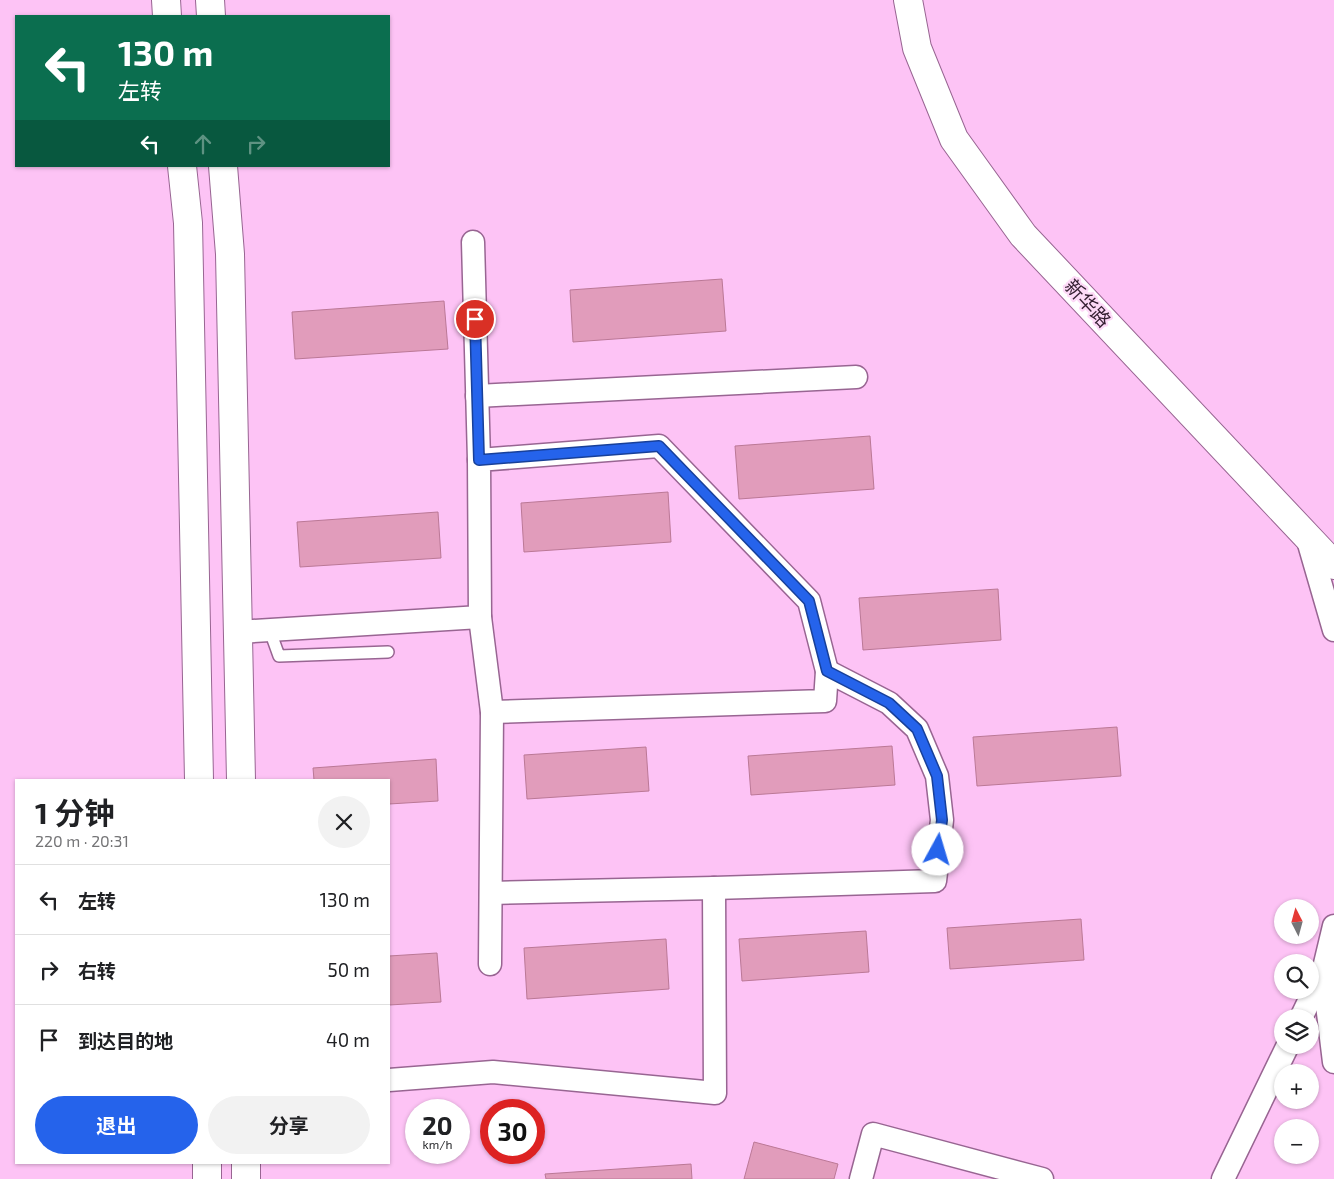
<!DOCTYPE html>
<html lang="zh">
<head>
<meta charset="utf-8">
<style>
	:root { --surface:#fff; --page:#f2f2f2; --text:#202124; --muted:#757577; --line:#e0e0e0; --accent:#2563eb }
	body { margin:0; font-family:"Exo 2","Noto Sans SC",sans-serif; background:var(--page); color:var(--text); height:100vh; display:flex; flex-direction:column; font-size:19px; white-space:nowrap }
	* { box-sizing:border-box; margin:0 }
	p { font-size:16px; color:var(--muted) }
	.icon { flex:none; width:28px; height:28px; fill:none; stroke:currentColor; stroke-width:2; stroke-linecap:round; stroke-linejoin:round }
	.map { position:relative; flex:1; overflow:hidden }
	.panel { position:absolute; left:15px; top:779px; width:375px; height:385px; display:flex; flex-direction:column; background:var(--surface); border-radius:0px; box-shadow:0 1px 4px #0004 }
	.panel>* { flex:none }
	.top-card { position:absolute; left:15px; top:15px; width:375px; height:152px; border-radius:0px; box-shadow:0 1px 4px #0004; background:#0b6e4f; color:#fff; overflow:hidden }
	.needle { width:32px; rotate:354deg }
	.buttons { position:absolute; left:1274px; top:899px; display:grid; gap:10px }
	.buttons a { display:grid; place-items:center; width:45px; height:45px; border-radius:50%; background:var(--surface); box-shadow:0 1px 4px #0004; font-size:25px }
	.speed { position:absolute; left:405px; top:1099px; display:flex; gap:10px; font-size:25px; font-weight:700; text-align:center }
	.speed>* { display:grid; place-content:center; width:65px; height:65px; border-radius:50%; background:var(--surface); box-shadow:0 1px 4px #0004; line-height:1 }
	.speed small { font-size:12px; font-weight:400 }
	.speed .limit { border:8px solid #d22; background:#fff; color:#111 }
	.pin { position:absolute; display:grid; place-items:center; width:42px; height:42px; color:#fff; margin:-21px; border:2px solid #fff; border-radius:50%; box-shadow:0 1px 5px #0007 }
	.me { position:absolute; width:55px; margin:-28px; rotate:6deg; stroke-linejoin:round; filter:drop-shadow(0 0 4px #0008) }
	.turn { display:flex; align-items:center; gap:18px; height:105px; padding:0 20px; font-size:22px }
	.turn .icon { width:65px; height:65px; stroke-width:2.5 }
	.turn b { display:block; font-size:35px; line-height:42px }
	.lanes { display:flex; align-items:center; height:48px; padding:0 20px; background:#0003; justify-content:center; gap:25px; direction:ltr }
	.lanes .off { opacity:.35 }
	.round { display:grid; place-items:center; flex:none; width:52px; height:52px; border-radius:26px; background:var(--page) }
	.overview { display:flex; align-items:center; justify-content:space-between; height:85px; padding:0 20px }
	h1 { font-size:30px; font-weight:700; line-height:38px }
	.action { display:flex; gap:10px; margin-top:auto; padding:10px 20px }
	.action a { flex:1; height:58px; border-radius:30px; background:var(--accent); color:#fff; font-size:20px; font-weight:700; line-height:58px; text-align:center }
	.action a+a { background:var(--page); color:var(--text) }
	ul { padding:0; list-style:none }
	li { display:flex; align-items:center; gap:15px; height:70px; padding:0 20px; border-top:1px solid var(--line) }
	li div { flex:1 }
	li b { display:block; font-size:19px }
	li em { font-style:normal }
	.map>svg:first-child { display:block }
	.building { fill:#e19cbb; stroke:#bb7896 }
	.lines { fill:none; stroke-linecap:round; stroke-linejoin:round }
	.service-casing { stroke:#986592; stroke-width:14 }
	.minor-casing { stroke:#986592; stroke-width:25 }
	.tertiary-casing { stroke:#986592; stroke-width:30 }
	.secondary-casing { stroke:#986592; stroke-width:30 }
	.service { stroke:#fff; stroke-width:11 }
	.minor { stroke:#fff; stroke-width:22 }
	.tertiary { stroke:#fff; stroke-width:28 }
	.secondary { stroke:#fff; stroke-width:28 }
	.route-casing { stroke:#184099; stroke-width:12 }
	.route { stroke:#2563eb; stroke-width:9 }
	.labels { text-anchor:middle; stroke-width:4.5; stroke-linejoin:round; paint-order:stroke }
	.street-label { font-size:19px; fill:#331e30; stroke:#fdd9f7 }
</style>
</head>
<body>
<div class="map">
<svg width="1334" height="1179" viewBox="0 0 1334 1179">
	<rect width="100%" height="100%" fill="#fdc3f5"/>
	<g class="building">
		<path d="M722,279l4,52 -153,11 -3,-52z"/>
		<path d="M444,301l4,48 -153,10 -3,-47z"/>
		<path d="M870,436l4,53 -135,10 -4,-53z"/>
		<path d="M668,492l3,50 -147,10 -3,-49z"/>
		<path d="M438,512l3,46 -141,9 -3,-45z"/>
		<path d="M998,589l3,51 -138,10 -4,-52z"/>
		<path d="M1117,727l4,49 -144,10 -4,-49z"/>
		<path d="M892,746l3,39 -144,10 -3,-39z"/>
		<path d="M646,747l3,44 -122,8 -3,-44z"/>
		<path d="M436,759l2,42 -49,3v-24h-75l-1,-12z"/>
		<path d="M1081,919l3,41 -134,9 -3,-41z"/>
		<path d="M866,931l3,41 -127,9 -3,-42z"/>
		<path d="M666,939l3,50 -142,10 -3,-51z"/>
		<path d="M437,953l4,49 -52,3v-49z"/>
		<path d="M754,1142l84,22 -4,15h-90z"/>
		<path d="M691,1164l1,15h-146l-1,-5z"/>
	</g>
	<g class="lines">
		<defs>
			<path id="service" d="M270,631l9,25 109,-4"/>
			<g id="minor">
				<path d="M473,242l6,218"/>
				<path d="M477,396l379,-19"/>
				<path d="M1307,537l27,93"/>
				<path d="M480,617l12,95 -2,252"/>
				<path d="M238,632l242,-15 -1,-157 180,-14 150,155 18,70 -2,30 -333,11"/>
				<path d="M491,893l223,-5 221,-7 7,-61 -5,-44 -20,-47 -28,-26 -62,-32"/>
				<path d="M1323,972l11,90"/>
				<path d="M1301,1018l22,-46 11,-46"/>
				<path d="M389,1080l104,-8 222,21 -1,-205"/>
				<path d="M861,1179l12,-45 169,45"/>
				<path d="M1223,1179l65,-134"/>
			</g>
			<path id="tertiary" d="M908,0l9,48 37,91 69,96 311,330"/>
			<g id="secondary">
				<path d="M166,0l1,16"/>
				<path d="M210,0l1,16"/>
				<path d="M182,166l6,57 11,557"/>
				<path d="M223,166l7,88 11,526"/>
				<path d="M207,1179v-17"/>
				<path d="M246,1179v-17"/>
			</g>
		</defs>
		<use href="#service" class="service-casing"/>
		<use href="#minor" class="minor-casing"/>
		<use href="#tertiary" class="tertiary-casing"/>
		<use href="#secondary" class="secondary-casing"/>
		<use href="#service" class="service"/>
		<use href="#minor" class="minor"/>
		<use href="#tertiary" class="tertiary"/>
		<use href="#secondary" class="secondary"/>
	</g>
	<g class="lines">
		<defs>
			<path id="route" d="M475,319l4,141 180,-14 150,155 18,70 62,32 28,26 20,47 5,44 -4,30"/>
		</defs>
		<use href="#route" class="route-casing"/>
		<use href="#route" class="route"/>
	</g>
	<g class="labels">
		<g class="street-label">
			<text transform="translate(1088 303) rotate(47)" y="7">新华路</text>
		</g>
	</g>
</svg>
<div class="buttons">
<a><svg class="needle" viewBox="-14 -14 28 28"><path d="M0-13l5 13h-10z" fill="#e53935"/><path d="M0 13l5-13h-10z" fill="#757577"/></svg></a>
<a><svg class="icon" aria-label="search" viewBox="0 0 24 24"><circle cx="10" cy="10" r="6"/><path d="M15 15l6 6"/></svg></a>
<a><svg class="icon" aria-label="layers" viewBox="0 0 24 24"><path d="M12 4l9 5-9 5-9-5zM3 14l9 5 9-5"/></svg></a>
<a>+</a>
<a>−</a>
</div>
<div class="speed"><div>20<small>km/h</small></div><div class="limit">30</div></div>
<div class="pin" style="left:475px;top:319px;background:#d93025"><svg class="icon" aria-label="arrive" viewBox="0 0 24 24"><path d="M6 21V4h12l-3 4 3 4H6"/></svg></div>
<svg class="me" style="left:938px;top:850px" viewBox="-20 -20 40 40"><circle r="19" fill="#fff"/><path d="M0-13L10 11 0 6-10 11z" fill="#2563eb"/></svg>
<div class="top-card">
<div class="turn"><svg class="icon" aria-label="left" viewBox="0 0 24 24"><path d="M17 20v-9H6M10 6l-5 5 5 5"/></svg><div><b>130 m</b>左转</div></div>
<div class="lanes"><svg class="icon" aria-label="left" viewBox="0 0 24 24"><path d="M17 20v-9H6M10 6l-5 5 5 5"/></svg><svg class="icon off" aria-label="ahead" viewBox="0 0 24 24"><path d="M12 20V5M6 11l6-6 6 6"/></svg><svg class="icon off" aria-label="right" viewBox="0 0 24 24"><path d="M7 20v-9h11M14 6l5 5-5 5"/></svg></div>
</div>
<section class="panel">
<div class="overview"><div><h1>1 分钟</h1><p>220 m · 20:31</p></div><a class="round"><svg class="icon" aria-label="close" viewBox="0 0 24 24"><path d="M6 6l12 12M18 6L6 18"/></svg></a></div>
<ul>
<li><svg class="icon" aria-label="left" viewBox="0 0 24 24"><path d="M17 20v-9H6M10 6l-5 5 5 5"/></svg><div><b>左转</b></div><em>130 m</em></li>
<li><svg class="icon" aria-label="right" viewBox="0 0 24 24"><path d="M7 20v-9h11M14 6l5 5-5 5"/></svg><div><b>右转</b></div><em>50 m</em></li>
<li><svg class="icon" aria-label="arrive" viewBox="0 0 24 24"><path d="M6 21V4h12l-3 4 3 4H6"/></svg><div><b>到达目的地</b></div><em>40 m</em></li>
</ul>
<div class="action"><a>退出</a><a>分享</a></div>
</section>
</div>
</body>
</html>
